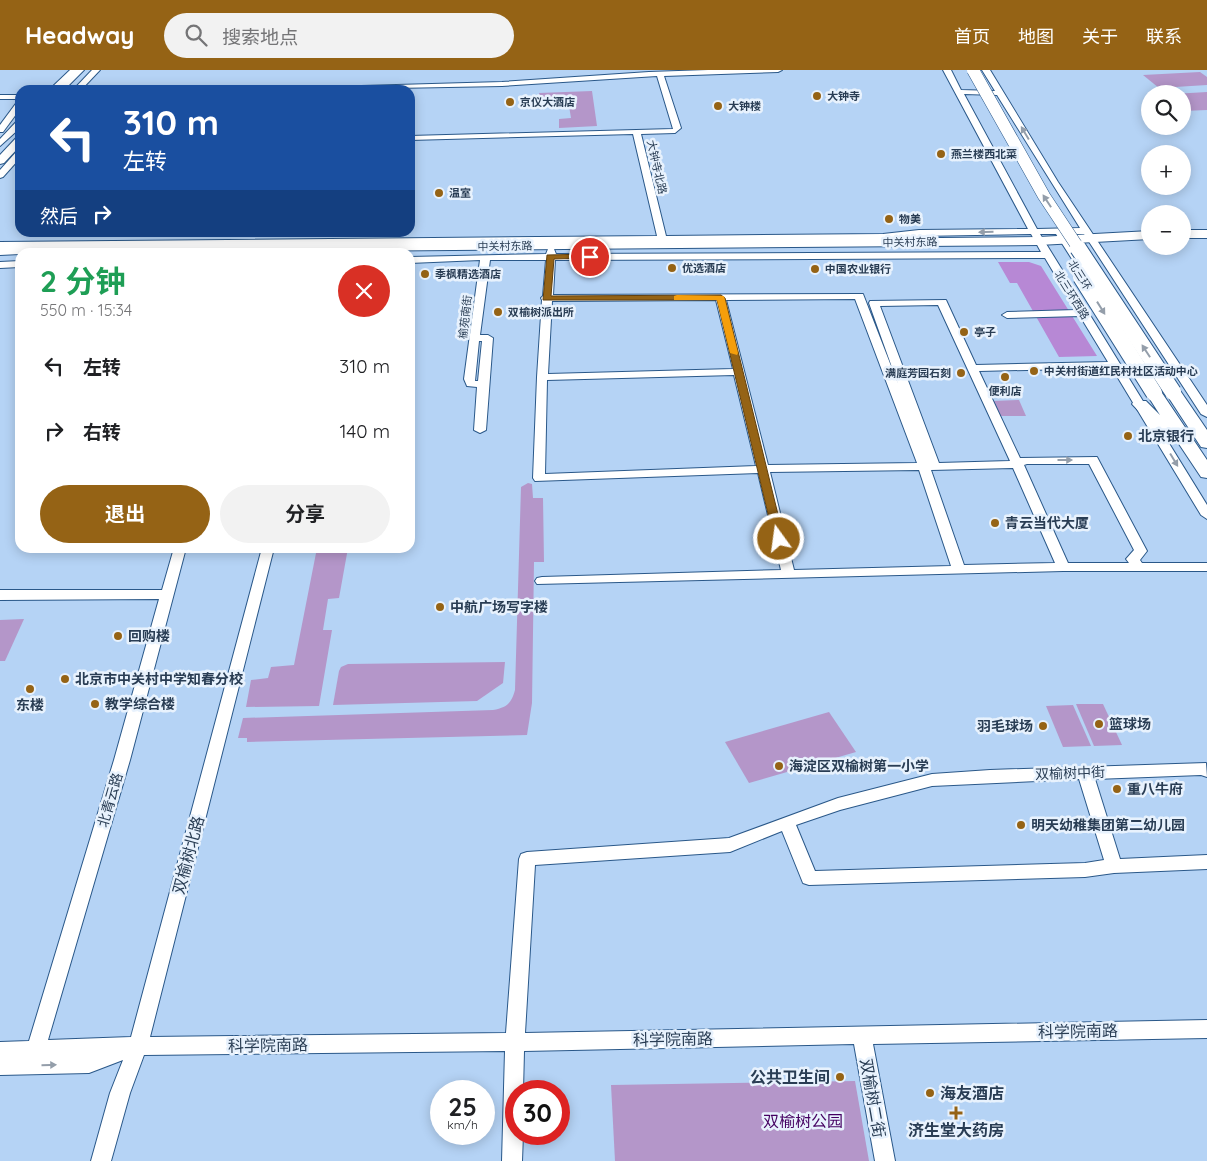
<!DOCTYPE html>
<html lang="zh">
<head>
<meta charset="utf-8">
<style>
	:root { --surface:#fff; --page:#f2f2f2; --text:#202124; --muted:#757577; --accent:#956315 }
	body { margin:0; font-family:Quicksand,"Noto Sans SC",sans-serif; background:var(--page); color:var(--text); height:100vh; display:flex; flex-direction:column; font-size:19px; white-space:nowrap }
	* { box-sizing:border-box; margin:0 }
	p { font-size:16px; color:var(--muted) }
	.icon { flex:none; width:28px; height:28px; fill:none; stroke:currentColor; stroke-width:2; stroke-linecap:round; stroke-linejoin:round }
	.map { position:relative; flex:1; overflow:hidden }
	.panel { position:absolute; left:15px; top:178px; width:400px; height:305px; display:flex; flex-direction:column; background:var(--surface); border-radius:15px; box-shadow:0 2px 12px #0003 }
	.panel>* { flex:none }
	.hud { position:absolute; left:15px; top:15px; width:400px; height:152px; border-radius:15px; box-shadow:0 2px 12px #0003; background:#1a4fa0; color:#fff; overflow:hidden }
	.fabs { position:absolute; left:1141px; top:15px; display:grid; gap:10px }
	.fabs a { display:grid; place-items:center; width:50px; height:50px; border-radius:50%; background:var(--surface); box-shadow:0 2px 12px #0003; font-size:25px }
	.speed { position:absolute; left:430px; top:1010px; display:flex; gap:10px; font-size:25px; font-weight:700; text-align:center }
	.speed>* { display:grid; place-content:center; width:65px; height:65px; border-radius:50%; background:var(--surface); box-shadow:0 2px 12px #0003; line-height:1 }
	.speed small { font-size:12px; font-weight:400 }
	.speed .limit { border:8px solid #d22; background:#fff; color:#111 }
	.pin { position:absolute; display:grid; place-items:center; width:42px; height:42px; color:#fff; margin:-21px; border:2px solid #fff; border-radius:50%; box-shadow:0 1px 5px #0007 }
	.me { position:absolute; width:55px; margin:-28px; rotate:346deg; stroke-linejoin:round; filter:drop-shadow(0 0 4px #0008) }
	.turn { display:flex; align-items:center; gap:18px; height:105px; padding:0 25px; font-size:22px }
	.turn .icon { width:65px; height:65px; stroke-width:2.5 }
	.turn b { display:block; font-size:35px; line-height:42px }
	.then { display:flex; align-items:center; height:48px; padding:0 25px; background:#0003; gap:10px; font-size:19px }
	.round { display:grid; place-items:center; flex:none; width:52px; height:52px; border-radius:26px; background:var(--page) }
	.headline { display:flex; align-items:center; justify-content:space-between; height:85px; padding:0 25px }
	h1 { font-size:30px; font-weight:700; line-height:38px; color:#1e9e55 }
	.primary-button { display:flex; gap:10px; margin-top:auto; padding:10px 25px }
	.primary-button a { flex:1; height:58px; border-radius:30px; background:var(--accent); color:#fff; font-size:20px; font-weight:700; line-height:58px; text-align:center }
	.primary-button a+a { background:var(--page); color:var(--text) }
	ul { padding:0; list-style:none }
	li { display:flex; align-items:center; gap:15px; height:65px; padding:0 25px }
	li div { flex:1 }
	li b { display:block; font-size:19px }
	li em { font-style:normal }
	header { display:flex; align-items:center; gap:30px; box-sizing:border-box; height:70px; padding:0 25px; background:var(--accent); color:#fff }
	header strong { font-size:24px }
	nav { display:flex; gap:28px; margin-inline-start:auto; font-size:18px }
	.search { width:350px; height:45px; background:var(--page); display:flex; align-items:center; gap:12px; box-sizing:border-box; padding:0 18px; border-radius:28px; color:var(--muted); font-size:19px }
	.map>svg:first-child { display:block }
	.green { fill:#b496c9 }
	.forest { fill:#b788d5 }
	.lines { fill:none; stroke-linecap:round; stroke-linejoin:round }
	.minor-casing { stroke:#2a5889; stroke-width:2 }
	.major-casing { stroke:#2a5889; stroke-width:2 }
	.highway-casing { stroke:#2a5889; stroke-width:2 }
	.minor { fill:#fff; fill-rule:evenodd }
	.major { fill:#fff; fill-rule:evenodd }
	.highway { fill:#fff; fill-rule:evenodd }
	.highway-bridge-far1-casing { stroke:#2a5889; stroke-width:13; stroke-linecap:butt }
	.highway-bridge-casing { stroke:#2a5889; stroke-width:18; stroke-linecap:butt }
	.highway-bridge-far1 { stroke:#fff; stroke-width:12 }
	.highway-bridge { stroke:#fff; stroke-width:16 }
	.oneway { fill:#949eaa }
	.route { fill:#956315; stroke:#61400e }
	.slow { fill:#f59e0b }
	.poi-dot { fill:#956315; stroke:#e8f2fd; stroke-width:2 }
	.labels { text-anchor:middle; stroke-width:5; stroke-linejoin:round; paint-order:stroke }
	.far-poi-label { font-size:11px; font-weight:bold; fill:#293d54; stroke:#e8f2fd; text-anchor:start }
	.far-street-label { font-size:11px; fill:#293d54; stroke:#e8f2fd }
	.poi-label { font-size:14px; font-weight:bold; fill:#293d54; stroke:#e8f2fd; text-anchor:start }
	.street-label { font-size:14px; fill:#293d54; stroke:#e8f2fd }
	.near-street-label { font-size:16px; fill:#293d54; stroke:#e8f2fd }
	.near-poi-label { font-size:16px; font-weight:bold; fill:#293d54; stroke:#e8f2fd; text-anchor:end }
	.near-park-label { font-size:16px; fill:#450061; stroke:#e8f2fd }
</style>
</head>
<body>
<header>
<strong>Headway</strong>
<div class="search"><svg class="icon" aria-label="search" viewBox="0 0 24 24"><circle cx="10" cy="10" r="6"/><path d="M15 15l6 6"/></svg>搜索地点</div>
<nav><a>首页</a><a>地图</a><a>关于</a><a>联系</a></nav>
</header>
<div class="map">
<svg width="1207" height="1091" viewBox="0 0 1207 1091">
	<rect width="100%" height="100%" fill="#b5d3f5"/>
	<g class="green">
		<path d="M1200,2l7,5v8l-48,3 -16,-13z"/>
		<path d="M592,21l5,35 -38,2v-9l12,-1 -3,-18 -27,1 -2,-8z"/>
		<path d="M1207,22v18l-24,1 -1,-17h-9z"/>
		<path d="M1019,330l7,16h-27l-7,-15z"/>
		<path d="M528,413l4,1 1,14h10l1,64h-10l-2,141 -5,32 -280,7v-4h-9l5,-20 250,-8c14,-3 18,-6 22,-20l6,-203z"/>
		<path d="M317,478h31l-9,50 -11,1 -5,31h9l-13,76 -73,1 5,-27 17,-2 3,-11 23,-2z"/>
		<path d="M24,549l-19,42h-5v-41z"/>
		<path d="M505,592l-2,21 -26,18 -144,4 6,-34 2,-4 7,-3z"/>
		<path d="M1076,634h27l19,41 -28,1z"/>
		<path d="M1073,635l18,41 -28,1 -17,-41z"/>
		<path d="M829,642l27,40 -107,31 -24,-41z"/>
		<path d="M855,1011l14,80h-254l-4,-76z"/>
	</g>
	<path class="forest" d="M998,192h31l12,4 56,90 -38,1 -42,-74h-7z"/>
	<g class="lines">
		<defs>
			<g id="minor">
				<path d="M70,0h8l-21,20h-8z"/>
				<path d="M92,0h8l-19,20h-8z"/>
				<path d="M708,0h74l-4,2 -114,4 17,52 -6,5 -34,1 25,102 217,-2 36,-4 109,-1 -85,-159h8l10,20 34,1 -13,-21h8l68,112 149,223v12l-6,-3 -117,-180h-19l20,31 -5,3 -3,-1 -21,-33h-16l167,271v14l-6,-4 -89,-147 -133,3 41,87 77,-1 50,94 -7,9 2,3h65v8h-144l-526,13 -2,-3 2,-3 5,-1 239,-7 -23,-97 -223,8 -2,-3 4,-101 5,-77 -1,-2 2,-2 3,-36h-56l-10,75h8l5,3 -7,92 -6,3 -6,-3 3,-43 -10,-1 -3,-7 16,-119 -70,3v-6l136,-3 2,-5h6l2,5 485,-2 -10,-18 -112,2 -36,4 -216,2 -1,4h-6l-2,-4 -658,6v-6l657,-6 -24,-102 -223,6v-4l263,-7 -16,-53 -155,10 -215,4 4,-2 211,-6 147,-10zM964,24l33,1 83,133 -43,1zM1045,188l31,52 -69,2 -5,3 5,3 73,-2 28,46 -132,3 -30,-65 -76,1 -1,2 29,81 -35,-90 -310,1 2,-35zM855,229l62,164 -149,2 -42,-165zM716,230l17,69 -185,5 4,-73zM938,235l72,156 -71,2 -59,-157zM479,271h3l-4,40h-3zM734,305l22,91 -211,8 2,-94zM1027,394h62l45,86 -8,9 3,4h-61l-44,-98zM1013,398l42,95 -91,2 -33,-95zM919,400l32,96 -157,4 -24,-98z"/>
				<rect x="0" y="25" width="20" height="4"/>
				<path d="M17,32h3v7l-17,23h-3v-7z"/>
				<path d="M17,51h3v7l-20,18v-7z"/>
				<path d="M17,81h3v7l-17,19 -3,1v-8z"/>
				<path d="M20,191v6l-20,1v-6z"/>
				<path d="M174,478h12l-56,212 -82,280 83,-3 131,-489h12l-124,489 356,-4 13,-174 2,-5 6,-2 202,-14 109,-40 94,-24 58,-4 216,-7 1,14 -6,-2 -106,4 25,80 87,-4v14l-93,4 -29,4 -276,8 -6,-2 -2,-5 -19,-47 -52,21 -195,13 -10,168 682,-13v18l-334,6 22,117h-20l-21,-117 -330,7 -1,40h-7v43h7l-1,27h-20l3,-110 -361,4 -14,38 -19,68h-20l19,-68 13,-33 -34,13 -89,2v-33l29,-1 85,-281 45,-161 -159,1v-10h162zM1079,709l25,81 -19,3 -270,8 -19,-46 44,-15 92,-24z"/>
			</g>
			<g id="major">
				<path d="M74,0h10l-20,20h-10z"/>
				<path d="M20,67v9l-16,17 -4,1v-9l16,-17z"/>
				<rect x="1182" y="160" width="25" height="8"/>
				<path d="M1150,161v8l-111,6 -823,7h-196v2l-20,1v-8l1039,-10z"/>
			</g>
			<g id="highway">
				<path d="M1173,317l6,2 28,41v18l-6,-1 -36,-55 2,-3z"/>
				<path d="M1154,318l6,2 47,70v18l-6,-1 -24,-36h-10l-35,-37 2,-3h12l14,14 -14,-22 2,-3z"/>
			</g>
		</defs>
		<use href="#minor" class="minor-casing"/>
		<use href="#major" class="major-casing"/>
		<use href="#highway" class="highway-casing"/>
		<use href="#minor" class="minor"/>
		<use href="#major" class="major"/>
		<use href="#highway" class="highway"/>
		<defs>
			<path id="highway-bridge-far1" d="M973,0l71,126 35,53"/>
			<g id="highway-bridge">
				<path d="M1078,178l95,144"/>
				<path d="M1081,207l73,116"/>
			</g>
		</defs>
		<use href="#highway-bridge-far1" class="highway-bridge-far1-casing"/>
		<use href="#highway-bridge" class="highway-bridge-casing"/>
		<use href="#highway-bridge-far1" class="highway-bridge-far1"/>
		<use href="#highway-bridge" class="highway-bridge"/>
	</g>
	<defs><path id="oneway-solid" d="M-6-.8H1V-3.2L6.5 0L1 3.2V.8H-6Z" transform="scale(1.25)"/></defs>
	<g class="oneway">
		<use href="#oneway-solid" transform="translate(1025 63) rotate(-121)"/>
		<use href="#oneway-solid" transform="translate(1047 131) rotate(-123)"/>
		<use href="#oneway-solid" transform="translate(986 162) rotate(179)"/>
		<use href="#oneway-solid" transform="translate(1101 238) rotate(58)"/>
		<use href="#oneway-solid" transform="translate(1146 281) rotate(-123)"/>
		<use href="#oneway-solid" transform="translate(1065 390)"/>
		<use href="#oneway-solid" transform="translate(1174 390) rotate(59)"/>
		<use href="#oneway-solid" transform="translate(49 995) rotate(-1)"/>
	</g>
	<path class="route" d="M590,184l4,3 -1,1 -39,1 -3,37 170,-1 4,3 59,241 -1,2 -4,1 -5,-3 -57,-239h-174l4,-45z"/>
	<path class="slow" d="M677,225l47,1 14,57 -1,2 -7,-2 -13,-53h-43v-4z"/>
	<g class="poi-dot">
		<circle cx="817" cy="26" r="5"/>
		<circle cx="510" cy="32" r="5"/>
		<circle cx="718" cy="36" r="5"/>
		<circle cx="941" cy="84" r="5"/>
		<circle cx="439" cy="123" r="5"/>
		<circle cx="889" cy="149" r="5"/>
		<circle cx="672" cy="198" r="5"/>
		<circle cx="815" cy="199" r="5"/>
		<circle cx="425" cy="204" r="5"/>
		<circle cx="498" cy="242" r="5"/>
		<circle cx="964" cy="262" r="5"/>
		<circle cx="1034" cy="301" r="5"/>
		<circle cx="961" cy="303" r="5"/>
		<circle cx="1005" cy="307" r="5"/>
		<circle cx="1128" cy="366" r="5"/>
		<circle cx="995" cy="453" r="5"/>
		<circle cx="440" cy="537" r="5"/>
		<circle cx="118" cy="566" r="5"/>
		<circle cx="65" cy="609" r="5"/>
		<circle cx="30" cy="619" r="5"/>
		<circle cx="95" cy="634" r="5"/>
		<circle cx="1099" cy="654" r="5"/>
		<circle cx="1043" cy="656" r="5"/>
		<circle cx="779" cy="696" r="5"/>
		<circle cx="1117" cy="719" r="5"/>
		<circle cx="1021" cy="755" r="5"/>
		<circle cx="840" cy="1007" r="5"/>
		<circle cx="930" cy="1023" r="5"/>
		<path d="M953.5 1035.5h5v5h5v5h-5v5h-5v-5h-5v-5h5z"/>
	</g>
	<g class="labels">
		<g class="far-poi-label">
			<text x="827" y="30">大钟寺</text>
			<text x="520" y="36">京仪大酒店</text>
			<text x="728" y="40">大钟楼</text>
			<text x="951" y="88">燕兰楼西北菜</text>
			<text x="449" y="127">温室</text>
			<text x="899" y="153">物美</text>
			<text x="682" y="202">优选酒店</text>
			<text x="825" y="203">中国农业银行</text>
			<text x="435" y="208">季枫精选酒店</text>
			<text x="508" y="246">双榆树派出所</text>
			<text x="974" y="266">亭子</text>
			<text x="1044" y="305">中关村街道红民村社区活动中心</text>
			<text x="951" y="307" text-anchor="end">满庭芳园石刻</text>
			<text x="1005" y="325" text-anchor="middle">便利店</text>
		</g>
		<g class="far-street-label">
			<text transform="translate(657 97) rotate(77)" y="4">大钟寺北路</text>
			<text transform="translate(910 172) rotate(-1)" y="4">中关村东路</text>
			<text transform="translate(505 176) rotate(-1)" y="4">中关村东路</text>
			<text transform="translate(1080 205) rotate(58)" y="4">北三环</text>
			<text transform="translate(1072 225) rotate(58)" y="4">北三环西路</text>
			<text transform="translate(465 247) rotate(-83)" y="4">榆苑南街</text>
		</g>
		<g class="poi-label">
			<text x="1138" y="371">北京银行</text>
			<text x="1005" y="458">青云当代大厦</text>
			<text x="450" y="542">中航广场写字楼</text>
			<text x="128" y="571">回购楼</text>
			<text x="75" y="614">北京市中关村中学知春分校</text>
			<text x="105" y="639">教学综合楼</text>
			<text x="30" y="640" text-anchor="middle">东楼</text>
			<text x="1109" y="659">篮球场</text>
			<text x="1033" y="661" text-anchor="end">羽毛球场</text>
			<text x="789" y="701">海淀区双榆树第一小学</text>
			<text x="1127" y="724">重八牛府</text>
			<text x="1031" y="760">明天幼稚集团第二幼儿园</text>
		</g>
		<g class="street-label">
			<text transform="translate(1070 703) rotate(-2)" y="5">双榆树中街</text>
			<text transform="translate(110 730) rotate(-74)" y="5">北青云路</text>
		</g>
		<g class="near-street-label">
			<text transform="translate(188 785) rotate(-75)" y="6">双榆树北路</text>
			<text transform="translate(1078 961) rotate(-1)" y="6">科学院南路</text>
			<text transform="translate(673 969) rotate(-1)" y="6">科学院南路</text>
			<text transform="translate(268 975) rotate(-1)" y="6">科学院南路</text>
			<text transform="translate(873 1028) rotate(80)" y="6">双榆树二街</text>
		</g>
		<g class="near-poi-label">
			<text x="830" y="1013">公共卫生间</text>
			<text x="940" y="1029" text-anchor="start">海友酒店</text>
			<text x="956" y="1066" text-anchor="middle">济生堂大药房</text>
		</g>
		<g class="near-park-label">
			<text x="803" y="1057">双榆树公园</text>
		</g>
	</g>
</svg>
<div class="fabs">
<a><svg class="icon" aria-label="search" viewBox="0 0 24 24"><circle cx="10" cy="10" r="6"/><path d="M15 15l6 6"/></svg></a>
<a>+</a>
<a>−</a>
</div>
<div class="speed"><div>25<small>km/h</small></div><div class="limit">30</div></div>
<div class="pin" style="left:590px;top:187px;background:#d93025"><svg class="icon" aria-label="arrive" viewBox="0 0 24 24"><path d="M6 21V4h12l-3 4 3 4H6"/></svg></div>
<svg class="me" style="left:779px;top:469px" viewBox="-20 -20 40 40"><circle r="17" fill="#956315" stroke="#fff" stroke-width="3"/><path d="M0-11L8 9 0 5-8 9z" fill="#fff"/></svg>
<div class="hud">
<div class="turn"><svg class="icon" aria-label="left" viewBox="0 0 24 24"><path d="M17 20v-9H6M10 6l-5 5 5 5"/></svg><div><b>310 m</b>左转</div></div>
<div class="then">然后<svg class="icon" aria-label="right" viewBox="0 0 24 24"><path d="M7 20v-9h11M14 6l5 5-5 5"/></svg></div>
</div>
<section class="panel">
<div class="headline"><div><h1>2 分钟</h1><p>550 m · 15:34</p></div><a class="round" style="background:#d93025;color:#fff"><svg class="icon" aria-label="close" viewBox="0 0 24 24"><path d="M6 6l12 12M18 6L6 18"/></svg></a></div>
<ul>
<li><svg class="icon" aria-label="left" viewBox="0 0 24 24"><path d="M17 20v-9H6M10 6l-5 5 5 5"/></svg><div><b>左转</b></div><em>310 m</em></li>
<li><svg class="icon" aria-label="right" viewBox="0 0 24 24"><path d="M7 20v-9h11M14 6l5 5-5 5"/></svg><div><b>右转</b></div><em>140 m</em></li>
</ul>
<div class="primary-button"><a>退出</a><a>分享</a></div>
</section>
</div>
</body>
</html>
